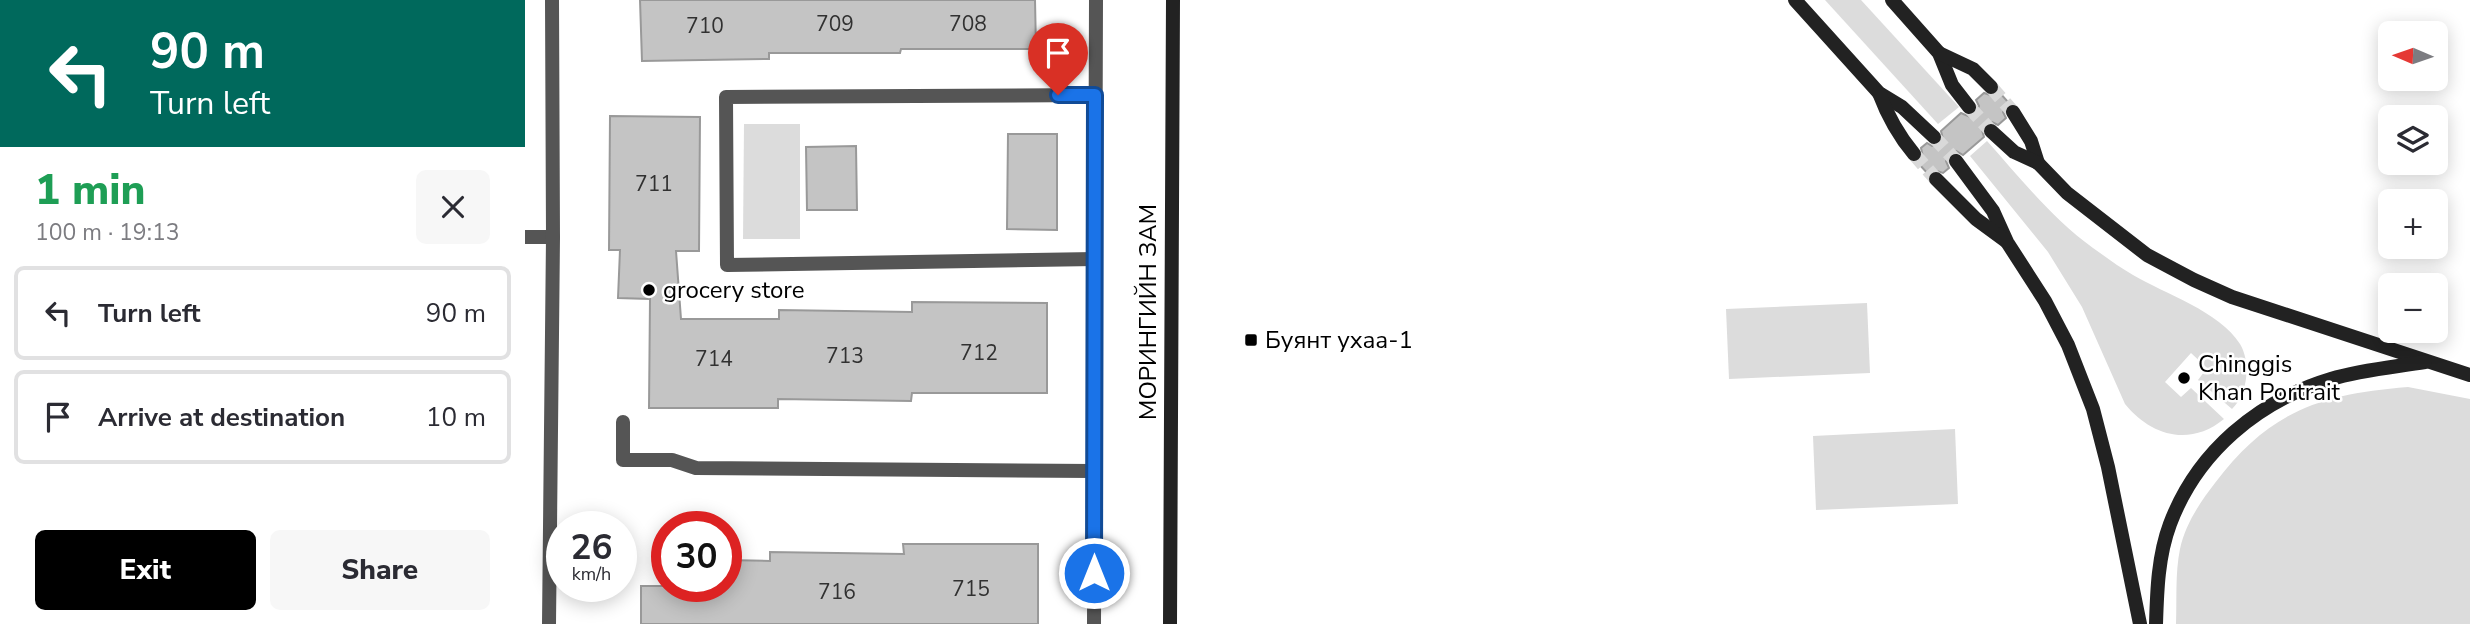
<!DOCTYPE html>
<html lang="en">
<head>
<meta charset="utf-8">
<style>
	:root { --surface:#fff; --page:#f7f7f7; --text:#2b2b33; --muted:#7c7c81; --line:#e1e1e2; --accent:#000 }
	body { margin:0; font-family:"Nunito Sans",sans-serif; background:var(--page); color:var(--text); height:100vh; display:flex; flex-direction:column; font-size:26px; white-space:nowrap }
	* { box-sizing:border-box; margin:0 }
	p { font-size:23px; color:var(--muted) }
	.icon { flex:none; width:38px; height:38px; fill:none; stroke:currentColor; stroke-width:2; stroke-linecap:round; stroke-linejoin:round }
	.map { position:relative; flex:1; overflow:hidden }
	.side { display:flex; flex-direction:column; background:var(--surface); width:525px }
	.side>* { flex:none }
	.banner { background:#00695c; color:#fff; overflow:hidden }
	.needle { width:46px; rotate:272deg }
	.controls { position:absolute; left:1853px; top:21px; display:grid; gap:14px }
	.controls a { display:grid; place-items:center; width:70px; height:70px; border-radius:10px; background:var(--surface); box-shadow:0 4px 18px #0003; font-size:35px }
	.speed { position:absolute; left:21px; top:511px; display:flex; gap:14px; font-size:35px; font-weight:700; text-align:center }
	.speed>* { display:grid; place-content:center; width:91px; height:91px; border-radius:50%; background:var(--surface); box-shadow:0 4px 18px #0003; line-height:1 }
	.speed small { font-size:18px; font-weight:400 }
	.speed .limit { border:10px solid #d22; background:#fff; color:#111 }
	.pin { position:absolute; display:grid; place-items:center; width:60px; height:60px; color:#fff; margin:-72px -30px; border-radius:50% 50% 50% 0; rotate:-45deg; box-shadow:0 0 7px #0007 }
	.pin .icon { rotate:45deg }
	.me { position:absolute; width:77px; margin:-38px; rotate:0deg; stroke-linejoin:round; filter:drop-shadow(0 0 5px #0008) }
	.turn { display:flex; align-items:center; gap:24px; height:147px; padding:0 35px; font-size:32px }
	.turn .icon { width:91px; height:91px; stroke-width:2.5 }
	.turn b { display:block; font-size:49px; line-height:60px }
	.round { display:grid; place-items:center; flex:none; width:74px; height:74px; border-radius:10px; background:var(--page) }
	.summary { display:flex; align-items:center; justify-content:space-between; height:119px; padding:0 35px }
	h1 { font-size:42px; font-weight:800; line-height:52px; color:#1e9e55 }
	.button { display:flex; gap:14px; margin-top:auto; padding:14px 35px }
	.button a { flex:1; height:80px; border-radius:10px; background:var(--accent); color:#fff; font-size:28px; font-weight:800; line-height:80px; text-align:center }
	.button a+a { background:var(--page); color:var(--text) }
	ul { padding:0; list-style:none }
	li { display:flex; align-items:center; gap:21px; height:94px; margin:0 14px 10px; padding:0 21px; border:4px solid var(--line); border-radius:10px }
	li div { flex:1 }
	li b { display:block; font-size:26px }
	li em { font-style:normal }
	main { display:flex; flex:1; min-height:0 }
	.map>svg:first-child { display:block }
	.green { fill:#dcdcdc }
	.building { fill:#c4c4c4; stroke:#999; stroke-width:2 }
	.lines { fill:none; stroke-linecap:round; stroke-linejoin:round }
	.secondary-tunnel { stroke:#d9d9d9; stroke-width:14; stroke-dasharray:14 7; stroke-linecap:butt }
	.street { stroke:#555; stroke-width:14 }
	.secondary { stroke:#222; stroke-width:14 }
	.route-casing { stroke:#114b97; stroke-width:18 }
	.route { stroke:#1a73e8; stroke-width:12 }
	.poi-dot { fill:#000; stroke:#fff; stroke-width:2.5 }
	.labels { text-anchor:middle; stroke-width:5; stroke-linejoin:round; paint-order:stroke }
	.number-label { font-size:21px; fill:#313131 }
	.poi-label { font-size:24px; fill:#000; stroke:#fff; text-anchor:start }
	.street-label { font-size:24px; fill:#000; stroke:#fff }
</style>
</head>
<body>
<main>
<section class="side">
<div class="banner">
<div class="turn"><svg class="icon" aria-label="left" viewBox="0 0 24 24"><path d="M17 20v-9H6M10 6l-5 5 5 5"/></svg><div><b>90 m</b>Turn left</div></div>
</div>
<div class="summary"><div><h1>1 min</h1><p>100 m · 19:13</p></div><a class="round"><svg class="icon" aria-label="close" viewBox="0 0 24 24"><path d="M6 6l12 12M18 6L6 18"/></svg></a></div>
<ul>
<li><svg class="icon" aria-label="left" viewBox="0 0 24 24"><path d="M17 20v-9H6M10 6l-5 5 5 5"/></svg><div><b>Turn left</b></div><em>90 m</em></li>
<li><svg class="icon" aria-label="arrive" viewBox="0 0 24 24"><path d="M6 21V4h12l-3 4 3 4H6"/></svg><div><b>Arrive at destination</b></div><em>10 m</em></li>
</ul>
<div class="button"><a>Exit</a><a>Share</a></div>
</section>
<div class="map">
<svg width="1945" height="624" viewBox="0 0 1945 624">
	<rect width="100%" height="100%" fill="#fff"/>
	<g class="green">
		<path d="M1300,0h36l98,107 -21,17z"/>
		<path d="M219,124h56v115h-57z"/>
		<path d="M1462,141c33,37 66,78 106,107 13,9 26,19 40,27 32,19 86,36 107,69 11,18 8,50 -8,65l-34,-29 9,-12 -16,-15 -26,29 16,15 10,-9 33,31c-34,28 -73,17 -99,-15l-43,-97 -34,-55 -78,-96z"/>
		<path d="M1342,303l3,70 -141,6 -3,-70z"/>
		<path d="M1883,387l62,12v225h-294c1,-24 -1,-51 4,-75 5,-24 20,-47 35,-66 54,-72 106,-89 193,-96z"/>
		<path d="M1430,429l3,75 -142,6 -3,-74z"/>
	</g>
	<g class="building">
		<path d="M115,0h395l1,49h-135l-1,4h-131v6l-127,2z"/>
		<path d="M1474,92l10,11 -6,9 3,6 -8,7 -6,-3 -8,2 -2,6 2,7 -21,18 -7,-4 -6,3 -4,7 3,7 -6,5 -9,-3 -6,4 -10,-11 5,-6 -2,-9 6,-5 5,3 8,-2 3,-5 -2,-8 20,-18 9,4 5,-3 4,-8 -3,-6 8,-7 9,3z"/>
		<path d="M85,116l90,1 -1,134h-23l5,68h98v-9l133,2v-10l135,1v90h-135l-1,8 -133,-2v9h-129l1,-109 -32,-1 2,-48h-11z"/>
		<path d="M483,134h49v96l-50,-1z"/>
		<path d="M331,146l1,64h-50l-1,-63z"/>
		<path d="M378,544h135v80h-397v-38h85v-26l44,1v-9l134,2z"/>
	</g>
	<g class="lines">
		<g class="secondary-tunnel">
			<path d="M1466,87l22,25"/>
			<path d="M1444,107l22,24"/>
			<path d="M1409,137l22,24"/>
			<path d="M1389,154l22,25"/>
		</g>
		<g class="street">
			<path d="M0,237h28"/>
			<path d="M570,259l-368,6 -1,-168 369,-2"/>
			<path d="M98,422v38h49l24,8 397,3"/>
			<path d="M24,624l4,-387 -1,-237"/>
			<path d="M569,624l2,-624"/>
		</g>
		<g class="secondary">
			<path d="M1270,0l84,93 23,14 32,30"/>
			<path d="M1367,0l47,53 13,32 17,22"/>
			<path d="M1414,53l34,16 18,18"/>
			<path d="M1354,93c9,24 19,42 35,61"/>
			<path d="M1488,112l18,29 7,22"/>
			<path d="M1466,131l23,21 24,11 29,30 80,62 47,25 38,17 238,78"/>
			<path d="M1431,161l37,50 14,31 38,59 23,44 25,64 15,58 32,157"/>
			<path d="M1411,179l40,40 30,22"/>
			<path d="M645,624l3,-624"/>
			<path d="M1631,624c1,-33 2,-68 14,-100 27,-72 88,-123 161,-145 29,-9 63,-12 94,-17"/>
		</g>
	</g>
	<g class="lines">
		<defs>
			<path id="route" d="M533,95h37l-1,478"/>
		</defs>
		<use href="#route" class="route-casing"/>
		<use href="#route" class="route"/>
	</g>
	<g class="poi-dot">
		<circle cx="124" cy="290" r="7"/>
		<rect x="719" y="333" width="14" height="14" rx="3.5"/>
		<circle cx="1659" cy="378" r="7"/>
	</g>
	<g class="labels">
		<g class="number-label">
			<text x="310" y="31">709</text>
			<text x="443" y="31">708</text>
			<text x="180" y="33">710</text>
			<text x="129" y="191">711</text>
			<text x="454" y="360">712</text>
			<text x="320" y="363">713</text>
			<text x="189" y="366">714</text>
			<text x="446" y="596">715</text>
			<text x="312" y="599">716</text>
		</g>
		<g class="poi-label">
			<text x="138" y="298">grocery store</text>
			<text x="740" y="348">Буянт ухаа-1</text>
			<text x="1673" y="372">Chinggis<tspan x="1673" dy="28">Khan Portrait</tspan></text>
		</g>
		<g class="street-label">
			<text transform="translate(623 312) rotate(-90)" y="8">МОРИНГИЙН ЗАМ</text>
		</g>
	</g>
</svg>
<div class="controls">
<a><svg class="needle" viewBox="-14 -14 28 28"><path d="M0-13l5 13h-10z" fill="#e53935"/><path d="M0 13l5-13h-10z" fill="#7c7c81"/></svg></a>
<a><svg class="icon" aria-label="layers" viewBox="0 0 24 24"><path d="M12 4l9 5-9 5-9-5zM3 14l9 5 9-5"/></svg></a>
<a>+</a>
<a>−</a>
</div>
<div class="speed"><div>26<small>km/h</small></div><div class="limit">30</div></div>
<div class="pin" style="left:533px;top:95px;background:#d93025"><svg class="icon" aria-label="arrive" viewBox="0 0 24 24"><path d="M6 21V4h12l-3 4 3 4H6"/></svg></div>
<svg class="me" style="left:569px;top:573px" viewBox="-20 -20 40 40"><circle r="17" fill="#1a73e8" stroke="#fff" stroke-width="3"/><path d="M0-11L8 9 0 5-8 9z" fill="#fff"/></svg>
</div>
</main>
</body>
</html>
